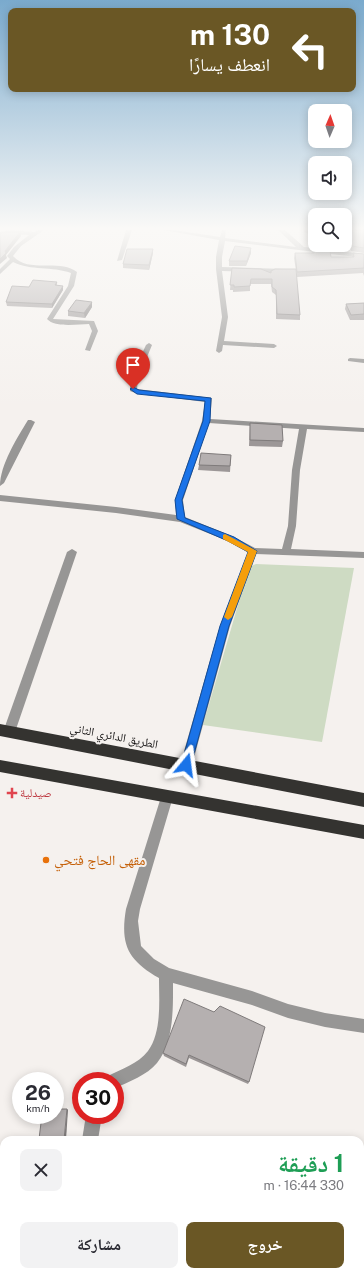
<!DOCTYPE html>
<html lang="ar">
<head>
<meta charset="utf-8">
<style>
	:root { --surface:#fff; --page:#f2f2f3; --text:#2b2b33; --muted:#7c7c81; --accent:#6a5725 }
	body { margin:0; font-family:"Public Sans","Noto Naskh Arabic",sans-serif; background:var(--page); color:var(--text); direction:rtl; height:100vh; display:flex; flex-direction:column; font-size:15px; white-space:nowrap }
	* { box-sizing:border-box; margin:0 }
	p { font-size:13px; color:var(--muted) }
	.icon { flex:none; width:22px; height:22px; fill:none; stroke:currentColor; stroke-width:2; stroke-linecap:round; stroke-linejoin:round }
	.map { position:relative; flex:1; overflow:hidden; direction:ltr }
	.panel { position:absolute; left:0px; top:1136px; width:364px; height:140px; display:flex; flex-direction:column; background:var(--surface); border-radius:12px 12px 0 0; box-shadow:0 2px 10px #0003; direction:rtl }
	.panel>* { flex:none }
	.banner { position:absolute; left:8px; top:8px; width:348px; height:84px; border-radius:8px; box-shadow:0 2px 10px #0003; direction:rtl; background:#6a5725; color:#fff; overflow:hidden }
	.needle { width:26px; rotate:2deg }
	.controls { position:absolute; left:308px; top:104px; display:grid; gap:8px }
	.controls a { display:grid; place-items:center; width:44px; height:44px; border-radius:8px; background:var(--surface); box-shadow:0 2px 10px #0003; font-size:20px }
	.speed { position:absolute; left:12px; top:1072px; display:flex; gap:8px; font-size:20px; font-weight:700; text-align:center }
	.speed>* { display:grid; place-content:center; width:52px; height:52px; border-radius:50%; background:var(--surface); box-shadow:0 2px 10px #0003; line-height:1 }
	.speed small { font-size:10px; font-weight:400 }
	.speed .limit { border:6px solid #d22; background:#fff; color:#111 }
	.pin { position:absolute; display:grid; place-items:center; width:34px; height:34px; color:#fff; margin:-41px -17px; border-radius:50% 50% 50% 0; rotate:-45deg; box-shadow:0 0 4px #0007 }
	.pin .icon { rotate:45deg }
	.me { position:absolute; width:44px; margin:-22px; rotate:16deg; stroke-linejoin:round; filter:drop-shadow(0 0 3px #0008) }
	.turn { display:flex; align-items:center; gap:14px; height:84px; padding:0 20px; font-size:18px }
	.turn .icon { width:52px; height:52px; stroke-width:2.5 }
	.turn b { display:block; font-size:28px; line-height:34px }
	.round { display:grid; place-items:center; flex:none; width:42px; height:42px; border-radius:8px; background:var(--page) }
	.headline { display:flex; align-items:center; justify-content:space-between; height:68px; padding:0 20px }
	h1 { font-size:24px; font-weight:700; line-height:30px; color:#1e9e55 }
	.primary-button { display:flex; gap:8px; margin-top:auto; padding:8px 20px }
	.primary-button a { flex:1; height:46px; border-radius:8px; background:var(--accent); color:#fff; font-size:16px; font-weight:700; line-height:46px; text-align:center }
	.primary-button a+a { background:var(--page); color:var(--text) }
	.map>svg:first-child { display:block }
	.green { fill:#cedbc3 }
	.lines { fill:none; stroke-linecap:round; stroke-linejoin:round }
	.street { fill:#979695; fill-rule:evenodd }
	.highway { fill:#343330; fill-rule:evenodd }
	.wall { fill:#9c9797 }
	.shaded-wall { fill:#7f7b7b }
	.building { fill:#b5b0b0; stroke:#7f7b7b }
	.route { fill:#1a73e8; stroke:#114b97 }
	.slow { fill:#f59e0b }
	.health-dot { fill:#e0444e; stroke:#f5f1ee; stroke-width:1.5 }
	.food-dot { fill:#e8710a; stroke:#f5f1ee; stroke-width:1.5 }
	.labels { text-anchor:middle; stroke-width:4; stroke-linejoin:round; paint-order:stroke }
	.street-label { font-size:12px; fill:#0d0b0b; stroke:#f5f1ee }
	.health-label { font-size:12px; fill:#be3a42; stroke:#f5f1ee; text-anchor:start }
	.near-food-label { font-size:14px; fill:#c56008; stroke:#f5f1ee; text-anchor:start }
</style>
</head>
<body>
<div class="map">
<svg width="364" height="1276" viewBox="0 0 364 1276">
	<rect width="100%" height="100%" fill="#f5f1ee"/>
	<path class="green" d="M256,564l98,4 -32,174 -119,-17 46,-158z"/>
	<g class="lines">
		<g class="street">
			<path d="M12,230l22,2 4,-2h6l-23,16 -8,10c16,18 46,2 64,16l-3,14 -21,33 41,2 4,10 -8,20 -5,-1 7,-19 -3,-7c-11,0 -34,4 -42,-5l21,-33 3,-13c-19,-7 -40,-2 -58,-11l-13,12v-5l10,-10 -3,-3 7,-9 15,-12 -17,-1 -12,2v-4z"/>
			<path d="M126,230h6l-10,30 -5,1z"/>
			<path d="M163,230h11l46,7 2,-7h4l-1,8 71,9 -18,-17h7l19,17 60,7v4l-139,-17 -3,16v10l63,2 3,2 -3,2 -63,-2 6,46 -4,24 50,3 3,2 -3,2 -51,-3 -1,6 -3,2 -3,-2 6,-34 -6,-48v-12l3,-17z"/>
			<path d="M149,343l3,2 -14,34 -1,10 75,9 -2,21 154,9v4l-57,-3 -7,41 -4,56 -5,23 73,3v6l-108,-4 -26,72 -38,139 -2,4 -4,1 -4,-1 -2,-4 40,-139 28,-74 -20,-11 -48,-19 -64,-9 -116,-12v-6l116,12 60,8 -1,-15 27,-79 3,-19 -70,-9 -5,-2v-12l16,-34zM209,423l90,6 -7,41 -4,56 -6,23 -27,-1 -21,-11 -49,-20 -2,-17z"/>
			<path d="M350,358l14,1v4l-16,-2v-2z"/>
			<path d="M28,420h3l4,2 -31,61 -4,3c0,-21 17,-48 28,-66z"/>
			<path d="M72,549l5,3 -62,180 -2,3 -4,2 -4,-2 -2,-3 64,-180z"/>
			<path d="M167,792l4,1 2,4 -33,112 -2,12 3,25 13,13 15,9 83,23 36,13 37,9 39,6v14l-39,-6 -37,-9 -36,-13 -79,-22c0,25 1,59 -16,80 -10,12 -28,19 -42,25v-7h-9l2,-5c13,-7 30,-12 40,-25 14,-19 11,-51 11,-73 -31,-18 -39,-33 -33,-69l35,-112 2,-4z"/>
			<path d="M86,1115h16l-4,25h-16z"/>
			<rect x="0" y="1179" width="4" height="16"/>
			<path d="M58,1272h18l-1,4h-18z"/>
		</g>
		<g class="highway">
			<path d="M0,724l364,69v14l-364,-71z"/>
			<path d="M0,760l364,65v14l-364,-67z"/>
		</g>
	</g>
	<g class="wall">
		<path d="M304,230h11v15h14v3l-17,-2 -2,-12 -6,-2z"/>
		<path d="M350,230h14v23l-13,-2 -2,-14 1,-4h1z"/>
		<path d="M251,248v5l-5,13h-17v-5z"/>
		<path d="M153,249v4l-4,17 -26,-2v-4z"/>
		<path d="M313,249l18,8h21l1,-4 11,1v22l-1,-3 -66,4 -3,-19 1,-5h17z"/>
		<path d="M232,268l39,5v-2l29,44v5l-24,-1v-24l-4,-3 -1,-8h-21v7l-17,1v-2h-3z"/>
		<path d="M57,282v3l6,5 -11,18 -45,-2 -1,-4 23,-15z"/>
		<path d="M364,303v17h-14l-5,-11 1,-5z"/>
		<path d="M92,307l-7,11 -17,-2v-5z"/>
		<path d="M250,423l33,18 -1,6 -33,-1z"/>
		<path d="M231,455l-1,17 -32,-2 1,-5z"/>
		<path d="M214,1012l35,70 -1,2 -59,-26 -3,9 -22,-11 -1,-3z"/>
	</g>
	<g class="shaded-wall">
		<path d="M20,232l1,4 -15,19 1,3 -7,6v-5l5,-8z"/>
		<path d="M251,248v5l-5,13 1,-5z"/>
		<path d="M153,249v4l-4,17v-5z"/>
		<path d="M63,286v4l-11,18v-4z"/>
		<path d="M92,302v5l-7,11 -1,-5z"/>
		<path d="M67,1109l1,1 -2,30h-2z"/>
		<path d="M37,1272h2v4h-3z"/>
	</g>
	<g class="building">
		<path d="M311,230h4v12l-3,-1z"/>
		<path d="M352,230h12v18l-12,-2 -2,-13h3z"/>
		<path d="M20,232l-15,19 1,2 -6,6v-26z"/>
		<path d="M235,246l16,2 -4,13h-18z"/>
		<path d="M127,249h26l-4,16 -26,-1z"/>
		<path d="M313,249l17,2 1,6h23l-1,-4 11,1v14l-67,4 -2,-19h19z"/>
		<path d="M232,268l29,1 10,4v-2l4,-2h21l4,46 -23,-1 -1,-24 -4,-3v-8h-21l-1,7 -16,1v-2h-4z"/>
		<path d="M33,280l24,2 -2,3 8,1 -11,18 -46,-2 6,-16 17,1z"/>
		<path d="M76,300l16,2 -8,11 -16,-2z"/>
		<path d="M364,303v11l-13,1 -5,-11z"/>
		<path d="M250,423l32,2 1,16 -33,-1z"/>
		<path d="M201,453l30,2 -1,11 -31,-1z"/>
		<path d="M184,999l30,13 6,-6 45,21 -16,55 -60,-27 -3,9 -23,-11z"/>
		<path d="M55,1109h12l-3,31h-21l-4,-1 3,-24h13z"/>
		<path d="M5,1272h32l-1,4h-32z"/>
	</g>
	<linearGradient id="sky" x2="0" y2="1"><stop stop-color="#7aaacd"/><stop offset="0.56" stop-color="#faf9f7"/><stop offset="1" stop-color="#faf9f7" stop-opacity="0"/></linearGradient>
	<rect width="364" height="408" fill="url(#sky)"/>
	<path class="route" d="M133,387l6,3 72,8 -1,23 -28,79 3,18 49,19 23,14 -28,75 -38,139 -2,3 -3,2 -4,-2 -1,-3 39,-139 28,-74 -20,-11 -51,-22 -2,-19 28,-79 2,-20 -68,-7 -7,-5z"/>
	<path class="slow" d="M225,534l32,17 -25,66 -4,3 -4,-3 24,-65 -25,-13v-4z"/>
	<path class="health-dot" d="M10 787h4v4h4v4h-4v4h-4v-4h-4v-4h4z"/>
	<circle class="food-dot" cx="46" cy="860" r="4"/>
	<g class="labels">
		<g class="street-label">
			<text transform="translate(114 736) rotate(11)" y="4">الطريق الدائري الثاني</text>
		</g>
		<g class="health-label">
			<text x="20" y="797">صيدلية</text>
		</g>
		<g class="near-food-label">
			<text x="54" y="865">مقهى الحاج فتحي</text>
		</g>
	</g>
</svg>
<div class="controls">
<a><svg class="needle" viewBox="-14 -14 28 28"><path d="M0-13l5 13h-10z" fill="#e53935"/><path d="M0 13l5-13h-10z" fill="#7c7c81"/></svg></a>
<a><svg class="icon" aria-label="sound" viewBox="0 0 24 24"><path d="M4 9h4l5-4v14l-5-4H4zM17 9q2 3 0 6"/></svg></a>
<a><svg class="icon" aria-label="search" viewBox="0 0 24 24"><circle cx="10" cy="10" r="6"/><path d="M15 15l6 6"/></svg></a>
</div>
<div class="speed"><div>26<small>km/h</small></div><div class="limit">30</div></div>
<div class="pin" style="left:133px;top:389px;background:#d93025"><svg class="icon" aria-label="arrive" viewBox="0 0 24 24"><path d="M6 21V4h12l-3 4 3 4H6"/></svg></div>
<svg class="me" style="left:186px;top:765px" viewBox="-20 -20 40 40"><path d="M0-17L14 15 0 8-14 15z" fill="#1a73e8" stroke="#fff" stroke-width="4"/></svg>
<div class="banner">
<div class="turn"><svg class="icon" aria-label="left" viewBox="0 0 24 24"><path d="M17 20v-9H6M10 6l-5 5 5 5"/></svg><div><b>130 m</b>انعطف يسارًا</div></div>
</div>
<section class="panel">
<div class="headline"><div><h1>1 دقيقة</h1><p>330 m · 16:44</p></div><a class="round"><svg class="icon" aria-label="close" viewBox="0 0 24 24"><path d="M6 6l12 12M18 6L6 18"/></svg></a></div>
<div class="primary-button"><a>خروج</a><a>مشاركة</a></div>
</section>
</div>
</body>
</html>
